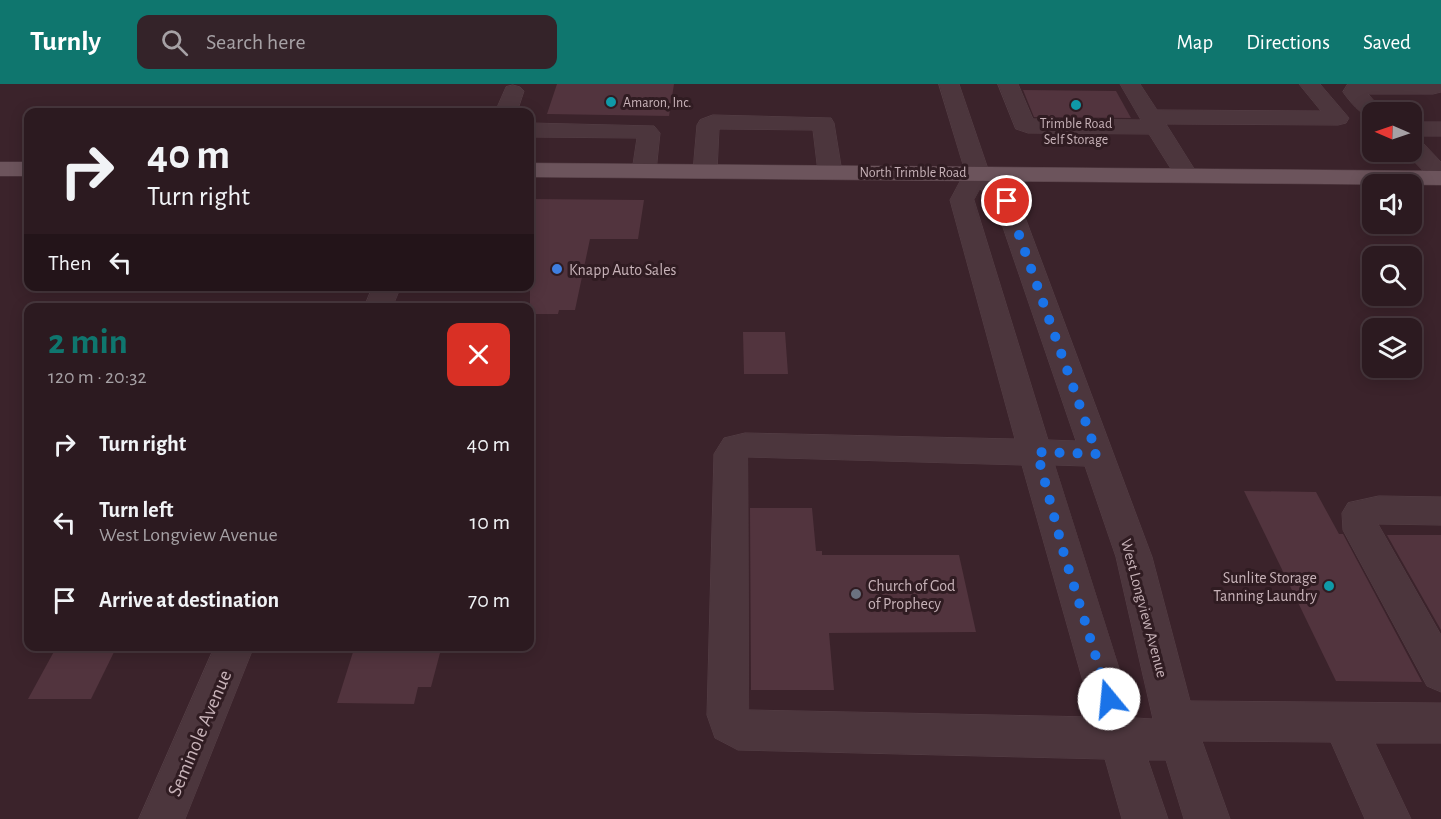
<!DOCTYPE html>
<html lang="en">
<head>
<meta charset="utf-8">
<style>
	:root { --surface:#2c1a20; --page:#342329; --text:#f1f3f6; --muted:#a6a1a5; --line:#48383e; --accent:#0f766e }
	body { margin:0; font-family:"Alegreya Sans",sans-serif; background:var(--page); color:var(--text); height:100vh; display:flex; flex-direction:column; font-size:22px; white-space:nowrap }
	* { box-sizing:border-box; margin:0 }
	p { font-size:20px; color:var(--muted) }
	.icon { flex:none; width:33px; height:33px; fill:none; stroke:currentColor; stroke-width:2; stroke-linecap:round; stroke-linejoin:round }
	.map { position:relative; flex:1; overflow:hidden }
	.drawer { position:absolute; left:24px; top:219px; width:510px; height:348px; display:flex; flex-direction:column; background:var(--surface); border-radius:12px; box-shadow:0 3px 15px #0003,0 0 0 2px var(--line) }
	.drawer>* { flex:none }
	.hud { position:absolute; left:24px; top:24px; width:510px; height:183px; border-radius:12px; box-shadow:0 3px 15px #0003,0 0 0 2px var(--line); background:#2c1a20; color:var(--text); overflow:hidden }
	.needle { width:39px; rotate:272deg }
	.tools { position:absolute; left:1362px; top:18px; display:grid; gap:12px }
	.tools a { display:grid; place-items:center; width:60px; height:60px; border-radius:12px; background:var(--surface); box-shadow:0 3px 15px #0003,0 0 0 2px var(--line); font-size:30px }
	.pin { position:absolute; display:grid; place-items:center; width:51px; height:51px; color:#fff; margin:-26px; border:3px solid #fff; border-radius:50%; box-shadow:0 2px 6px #0007 }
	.me { position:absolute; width:66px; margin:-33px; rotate:343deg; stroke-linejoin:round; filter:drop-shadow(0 0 4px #0008) }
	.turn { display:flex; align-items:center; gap:21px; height:126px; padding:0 24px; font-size:27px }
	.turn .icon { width:78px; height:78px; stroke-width:2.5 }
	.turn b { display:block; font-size:42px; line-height:51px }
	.then { display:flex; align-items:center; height:57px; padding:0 24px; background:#0003; gap:12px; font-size:22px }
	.round { display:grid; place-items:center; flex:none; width:63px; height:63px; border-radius:12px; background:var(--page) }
	.headline { display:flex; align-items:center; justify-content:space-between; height:102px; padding:0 24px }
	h1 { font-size:36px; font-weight:700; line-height:45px; color:var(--accent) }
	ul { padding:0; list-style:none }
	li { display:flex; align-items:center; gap:18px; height:78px; padding:0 24px }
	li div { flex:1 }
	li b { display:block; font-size:22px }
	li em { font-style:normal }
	header { display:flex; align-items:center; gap:36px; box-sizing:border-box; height:84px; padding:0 30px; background:var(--accent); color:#fff }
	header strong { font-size:28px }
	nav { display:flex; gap:33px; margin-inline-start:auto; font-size:21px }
	.search { width:420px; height:54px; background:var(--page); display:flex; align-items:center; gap:15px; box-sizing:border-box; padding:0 21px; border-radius:12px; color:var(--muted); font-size:22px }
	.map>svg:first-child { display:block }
	.building { fill:#52343e }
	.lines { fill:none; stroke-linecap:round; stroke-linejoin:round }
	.minor-casing { stroke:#553f46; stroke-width:1 }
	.major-casing { stroke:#553f46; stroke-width:1 }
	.minor { fill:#4c363d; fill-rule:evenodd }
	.major { fill:#6c545c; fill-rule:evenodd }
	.route { stroke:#1a73e8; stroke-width:10; stroke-dasharray:0 18 }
	.culture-dot { fill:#0f9aa8; stroke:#301c22; stroke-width:2 }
	.shop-dot { fill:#3f7fe0; stroke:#301c22; stroke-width:2 }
	.worship-dot { fill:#6b7280; stroke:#301c22; stroke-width:2 }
	.labels { text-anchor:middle; stroke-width:6; stroke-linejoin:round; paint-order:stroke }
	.far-poi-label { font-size:14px; fill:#c7b2b8; stroke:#301c22; text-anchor:start }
	.far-street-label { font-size:14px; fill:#c7b2b8; stroke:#301c22 }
	.poi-label { font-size:16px; fill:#c7b2b8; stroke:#301c22; text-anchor:start }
	.street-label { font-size:16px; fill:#c7b2b8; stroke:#301c22 }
	.near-street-label { font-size:20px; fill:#c7b2b8; stroke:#301c22 }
</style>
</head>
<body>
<header>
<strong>Turnly</strong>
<div class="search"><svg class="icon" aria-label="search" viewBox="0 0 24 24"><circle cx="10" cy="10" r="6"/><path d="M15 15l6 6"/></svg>Search here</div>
<nav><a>Map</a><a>Directions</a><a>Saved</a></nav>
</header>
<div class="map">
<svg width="1441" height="735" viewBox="0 0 1441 735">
	<rect width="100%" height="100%" fill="#3b232b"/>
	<g class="building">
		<path d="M557,0h117l-5,32 -122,-2z"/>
		<path d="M1023,6l93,1 15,27 -97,-1z"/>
		<path d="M530,115l114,1 -6,39h-48l-15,71h-16l-1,4h-28z"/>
		<path d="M743,248h42l3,42h-44z"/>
		<path d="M1244,407l72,1 23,42h4l79,148 -86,-1z"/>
		<path d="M750,424h62l4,43h6v4h137l17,77 -147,1 5,57h-83z"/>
		<path d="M1387,451h54v95z"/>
		<path d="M57,562h60l-26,53h-63z"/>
		<path d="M353,568l87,1 -9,34h-13l-4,17 -77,-1z"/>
	</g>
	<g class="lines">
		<defs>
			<g id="minor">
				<path d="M939,0h20l29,85 31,32 133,356 38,144 251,2v40h-66l36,76h-46l-34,-77 -129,-1 28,78h-46l-18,-59h-18l20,59h-46l-17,-60 -367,-9 -23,-12 -8,-23 7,-261 10,-16 21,-5 270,6 -65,-239 15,-28zM980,105l15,15 81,237 -28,-1 -74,-240zM748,373l274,8 71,252 -344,-7zM1055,381l30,1 31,91 37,162 -18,-1z"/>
				<path d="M998,0h20l15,35 108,1 -21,-36h20l17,26 164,1 -22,-27h21l29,34 -3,5 -8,2 -172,-1 32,51 -4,5 -8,2 -8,-2 -29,-46 -121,-1 -12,-4z"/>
				<path d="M1348,0h93v8l-8,2h-65l16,18h-12v6c-11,-3 -22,-16 -29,-26z"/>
				<path d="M513,1l7,2 4,4 -7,21h-22l11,-25z"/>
				<path d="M713,31l118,3 3,5 8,49 -4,5h-16l-4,-5 -5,-42 -94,-1 -2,42 -4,5h-16l-4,-5 4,-46 3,-5z"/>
				<rect x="1412" y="38" width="29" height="14"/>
				<path d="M530,39l124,3 6,7 -4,38 -4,5h-16l-4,-5 5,-33 -107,-1z"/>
				<path d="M1412,54l8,2 21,22v21l-8,-2 -28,-29h7z"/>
				<path d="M373,202h28l-9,22h-28z"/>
				<path d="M1379,412l62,1v28l-63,-1 63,111v57l-14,-6 -84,-156 -1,-17 6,-10z"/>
				<path d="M215,562h39l-69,173h-46z"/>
			</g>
			<g id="major">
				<rect x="0" y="78" width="28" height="14"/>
				<path d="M530,79l911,8v14l-911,-8z"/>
			</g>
		</defs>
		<use href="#minor" class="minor-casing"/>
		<use href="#major" class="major-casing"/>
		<use href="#minor" class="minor"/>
		<use href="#major" class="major"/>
	</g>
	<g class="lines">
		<path class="route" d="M1007,117l90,253 -60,-2 27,102 45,145"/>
	</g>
	<g class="culture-dot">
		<circle cx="611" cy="18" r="6"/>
		<circle cx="1076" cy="21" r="6"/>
		<circle cx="1329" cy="502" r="6"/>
	</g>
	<circle class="shop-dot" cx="557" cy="185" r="6"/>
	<circle class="worship-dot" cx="856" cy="510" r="6"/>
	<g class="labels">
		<g class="far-poi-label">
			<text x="623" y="23">Amaron, Inc.</text>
			<text x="1076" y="44" text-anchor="middle">Trimble Road<tspan x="1076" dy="16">Self Storage</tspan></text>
		</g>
		<g class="far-street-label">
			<text x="913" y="93">North Trimble Road</text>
		</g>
		<g class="poi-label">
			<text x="569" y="191">Knapp Auto Sales</text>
			<text x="1317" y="499" text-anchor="end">Sunlite Storage<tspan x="1317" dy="18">Tanning Laundry</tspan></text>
			<text x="868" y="507">Church of God<tspan x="868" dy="18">of Prophecy</tspan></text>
		</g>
		<g class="street-label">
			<text transform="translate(1145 524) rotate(75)" y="6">West Longview Avenue</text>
		</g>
		<g class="near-street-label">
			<text transform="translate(199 649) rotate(-67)" y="7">Seminole Avenue</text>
		</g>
	</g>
</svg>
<div class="tools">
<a><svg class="needle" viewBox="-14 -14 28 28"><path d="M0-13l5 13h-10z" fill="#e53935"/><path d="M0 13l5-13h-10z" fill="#a6a1a5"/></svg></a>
<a><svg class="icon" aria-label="sound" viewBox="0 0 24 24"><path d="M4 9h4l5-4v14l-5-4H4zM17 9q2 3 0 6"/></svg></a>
<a><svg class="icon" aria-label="search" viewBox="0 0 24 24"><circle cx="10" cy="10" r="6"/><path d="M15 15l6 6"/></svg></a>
<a><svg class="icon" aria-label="layers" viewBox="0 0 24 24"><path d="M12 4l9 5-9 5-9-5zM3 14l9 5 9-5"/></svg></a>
</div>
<div class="pin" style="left:1007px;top:117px;background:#d93025"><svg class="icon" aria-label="arrive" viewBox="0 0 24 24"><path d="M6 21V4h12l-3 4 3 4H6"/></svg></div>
<svg class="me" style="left:1109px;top:615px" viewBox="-20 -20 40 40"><circle r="19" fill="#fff"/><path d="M0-13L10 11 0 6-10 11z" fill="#1a73e8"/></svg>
<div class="hud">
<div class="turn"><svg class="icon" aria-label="right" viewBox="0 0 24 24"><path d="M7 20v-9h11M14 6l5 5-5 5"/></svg><div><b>40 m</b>Turn right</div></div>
<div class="then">Then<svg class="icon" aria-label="left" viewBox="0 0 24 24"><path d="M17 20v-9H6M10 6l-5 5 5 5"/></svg></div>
</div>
<section class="drawer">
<div class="headline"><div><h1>2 min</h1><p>120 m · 20:32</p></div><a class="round" style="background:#d93025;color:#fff"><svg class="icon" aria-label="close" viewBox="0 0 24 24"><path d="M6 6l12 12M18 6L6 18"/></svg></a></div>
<ul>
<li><svg class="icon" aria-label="right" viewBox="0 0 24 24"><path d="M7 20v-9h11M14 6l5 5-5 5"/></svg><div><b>Turn right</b></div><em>40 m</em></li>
<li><svg class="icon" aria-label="left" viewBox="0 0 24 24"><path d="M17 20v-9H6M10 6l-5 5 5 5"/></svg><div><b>Turn left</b><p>West Longview Avenue</p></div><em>10 m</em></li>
<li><svg class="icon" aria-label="arrive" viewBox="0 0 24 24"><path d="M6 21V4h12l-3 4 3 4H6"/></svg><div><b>Arrive at destination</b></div><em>70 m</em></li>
</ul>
</section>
</div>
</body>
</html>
